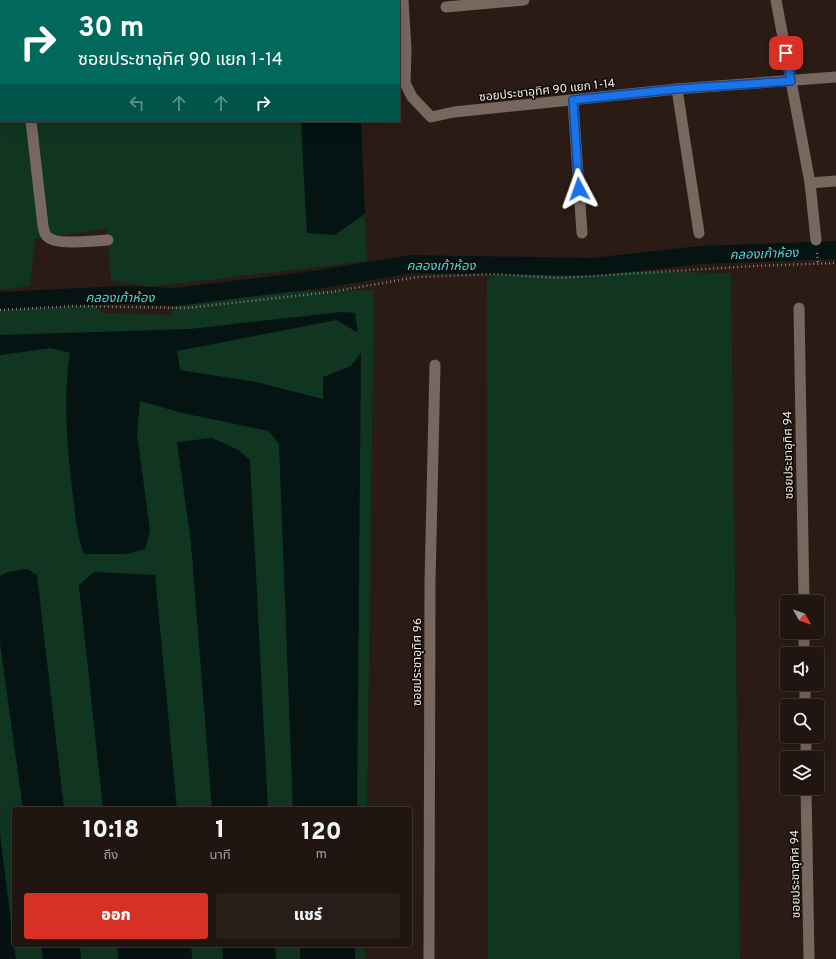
<!DOCTYPE html>
<html lang="th">
<head>
<meta charset="utf-8">
<style>
	:root { --surface:#201510; --page:#281e19; --text:#f1f3f6; --muted:#a29f9f; --line:#3d3430; --accent:#d93025 }
	body { margin:0; font-family:Overpass,"Noto Sans Thai",sans-serif; background:var(--page); color:var(--text); height:100vh; display:flex; flex-direction:column; font-size:15px; white-space:nowrap }
	* { box-sizing:border-box; margin:0 }
	p { font-size:13px; color:var(--muted) }
	.icon { flex:none; width:22px; height:22px; fill:none; stroke:currentColor; stroke-width:2; stroke-linecap:round; stroke-linejoin:round }
	.map { position:relative; flex:1; overflow:hidden }
	.side { position:absolute; left:12px; top:807px; width:400px; height:140px; display:flex; flex-direction:column; background:var(--surface); border-radius:4px; box-shadow:0 4px 16px #0002,0 0 0 1px var(--line) }
	.side>* { flex:none }
	.top-card { position:absolute; left:0px; top:0px; width:400px; height:122px; box-shadow:0 4px 16px #0002,0 0 0 1px var(--line); background:#00695c; color:#fff; overflow:hidden }
	.needle { width:26px; rotate:130deg }
	.fabs { position:absolute; left:780px; top:595px; display:grid; gap:8px }
	.fabs a { display:grid; place-items:center; width:44px; height:44px; border-radius:4px; background:var(--surface); box-shadow:0 4px 16px #0002,0 0 0 1px var(--line); font-size:20px }
	.pin { position:absolute; display:grid; place-items:center; width:34px; height:34px; color:#fff; margin:-17px; border-radius:8px; box-shadow:0 2px 6px #0006 }
	.me { position:absolute; width:44px; margin:-22px; rotate:356deg; stroke-linejoin:round; filter:drop-shadow(0 0 3px #0008) }
	.turn { display:flex; align-items:center; gap:14px; height:84px; padding:0 12px; font-size:18px }
	.turn .icon { width:52px; height:52px; stroke-width:2.5 }
	.turn b { display:block; font-size:28px; line-height:34px }
	.lanes { display:flex; align-items:center; height:38px; padding:0 12px; background:#0003; justify-content:center; gap:20px; direction:ltr }
	.lanes .off { opacity:.35 }
	.eta { display:flex; justify-content:space-evenly; align-items:center; height:68px; text-align:center }
	.eta b { font-size:24px; font-weight:800; line-height:28px }
	.action { display:flex; gap:8px; margin-top:auto; padding:8px 12px }
	.action a { flex:1; height:46px; border-radius:4px; background:var(--accent); color:#fff; font-size:16px; font-weight:800; line-height:46px; text-align:center }
	.action a+a { background:var(--page); color:var(--text) }
	.map>svg:first-child { display:block }
	.green { fill:#103521 }
	.water { fill:#061313 }
	.lines { fill:none; stroke-linecap:round; stroke-linejoin:round }
	.canal { stroke:#061313; stroke-width:18 }
	.path { stroke:#8c807a; stroke-width:2.5; stroke-dasharray:1 3; stroke-linecap:butt }
	.minor { stroke:#78675f; stroke-width:11 }
	.route-casing { stroke:#114b97; stroke-width:10 }
	.route { stroke:#1a73e8; stroke-width:7 }
	.labels { text-anchor:middle; stroke-width:3; stroke-linejoin:round; paint-order:stroke }
	.street-label { font-size:12px; fill:#f8eee9; stroke:#0e0805 }
	.water-label { font-size:13px; font-style:italic; fill:#41dde4; stroke:#0e0805 }
</style>
</head>
<body>
<div class="map">
<svg width="836" height="959" viewBox="0 0 836 959">
	<rect width="100%" height="100%" fill="#2a1c15"/>
	<g class="green">
		<path d="M0,0h297l-296,1v120h300l6,112 27,2 31,-21 2,47 -217,26 -39,-7 -4,-51 -72,10 -5,47 -30,4z"/>
		<path d="M497,270l234,3 9,686h-252l-1,-679z"/>
		<path d="M374,290l-7,519h-353v136h351v14h-365v-648l90,-8 14,10 66,2 6,-12 105,-11z"/>
	</g>
	<g class="water">
		<path d="M301,121h60l4,93 -31,21 -27,-2z"/>
		<path d="M342,312l13,1 3,20 -21,-13 -160,31 3,19 76,12 67,17v-22l28,-11 10,-13 -4,456h-64l-14,-365 -10,-13 -87,-18 -42,-12 -3,33 13,97 -5,18 -18,5h-43c-8,-22 -9,-44 -12,-66 -5,-44 -9,-91 -2,-135l-19,-5 -51,7v-20l190,-6z"/>
		<path d="M212,438l26,12 12,10 18,349h-56l-21,-266 -14,-101z"/>
		<path d="M27,569l10,6 27,234h-41l-23,-166v-67l8,-4z"/>
		<path d="M94,572l61,3 22,234h-74l-24,-224z"/>
		<path d="M0,834l14,111 2,14h-16z"/>
		<path d="M41,945h39l1,14h-38z"/>
		<path d="M117,945h74l1,14h-74z"/>
		<path d="M222,945h53l1,14h-53z"/>
		<rect x="300" y="945" width="55" height="14"/>
	</g>
	<g class="lines">
		<path class="canal" d="M0,301l122,-6 53,2 146,-18 90,-15 181,3 108,-12 136,-5"/>
		<g class="path">
			<path d="M817,253l1,11"/>
			<path d="M0,310l74,-4 112,2 145,-16 86,-15 78,-3 65,4 193,-12 83,-3"/>
		</g>
		<g class="minor">
			<path d="M17,0l1,1"/>
			<path d="M403,0l3,49 -1,34 7,14 19,20 23,-5 223,-23 159,-12"/>
			<path d="M776,0l34,183 6,57"/>
			<path d="M446,7l78,-7"/>
			<path d="M677,89l22,144"/>
			<path d="M573,101l9,132"/>
			<path d="M31,121l12,105c1,3 1,7 3,9 6,11 50,6 62,5"/>
			<path d="M810,183l26,-2"/>
			<path d="M799,308l5,294"/>
			<path d="M804,632v22"/>
			<path d="M805,684v22"/>
			<path d="M806,736v22"/>
			<path d="M806,788l3,171"/>
			<path d="M429,959l1,-377 5,-217"/>
		</g>
	</g>
	<g class="lines">
		<defs>
			<path id="route" d="M579,189l-6,-89 104,-11 114,-8 -5,-28"/>
		</defs>
		<use href="#route" class="route-casing"/>
		<use href="#route" class="route"/>
	</g>
	<g class="labels">
		<g class="street-label">
			<text transform="translate(547 90) rotate(-6)" y="4">ซอยประชาอุทิศ 90 แยก 1-14</text>
			<text transform="translate(788 455) rotate(-91)" y="4">ซอยประชาอุทิศ 94</text>
			<text transform="translate(417 662) rotate(-90)" y="4">ซอยประชาอุทิศ 96</text>
			<text transform="translate(795 874) rotate(-91)" y="4">ซอยประชาอุทิศ 94</text>
		</g>
		<g class="water-label">
			<text transform="translate(764 253) rotate(-2)" y="5">คลองเก้าห้อง</text>
			<text x="441" y="270">คลองเก้าห้อง</text>
			<text x="120" y="302">คลองเก้าห้อง</text>
		</g>
	</g>
</svg>
<div class="fabs">
<a><svg class="needle" viewBox="-14 -14 28 28"><path d="M0-13l5 13h-10z" fill="#e53935"/><path d="M0 13l5-13h-10z" fill="#a29f9f"/></svg></a>
<a><svg class="icon" aria-label="sound" viewBox="0 0 24 24"><path d="M4 9h4l5-4v14l-5-4H4zM17 9q2 3 0 6"/></svg></a>
<a><svg class="icon" aria-label="search" viewBox="0 0 24 24"><circle cx="10" cy="10" r="6"/><path d="M15 15l6 6"/></svg></a>
<a><svg class="icon" aria-label="layers" viewBox="0 0 24 24"><path d="M12 4l9 5-9 5-9-5zM3 14l9 5 9-5"/></svg></a>
</div>
<div class="pin" style="left:786px;top:53px;background:#d93025"><svg class="icon" aria-label="arrive" viewBox="0 0 24 24"><path d="M6 21V4h12l-3 4 3 4H6"/></svg></div>
<svg class="me" style="left:579px;top:189px" viewBox="-20 -20 40 40"><path d="M0-17L14 15 0 8-14 15z" fill="#1a73e8" stroke="#fff" stroke-width="4"/></svg>
<div class="top-card">
<div class="turn"><svg class="icon" aria-label="right" viewBox="0 0 24 24"><path d="M7 20v-9h11M14 6l5 5-5 5"/></svg><div><b>30 m</b>ซอยประชาอุทิศ 90 แยก 1-14</div></div>
<div class="lanes"><svg class="icon off" aria-label="left" viewBox="0 0 24 24"><path d="M17 20v-9H6M10 6l-5 5 5 5"/></svg><svg class="icon off" aria-label="ahead" viewBox="0 0 24 24"><path d="M12 20V5M6 11l6-6 6 6"/></svg><svg class="icon off" aria-label="ahead" viewBox="0 0 24 24"><path d="M12 20V5M6 11l6-6 6 6"/></svg><svg class="icon" aria-label="right" viewBox="0 0 24 24"><path d="M7 20v-9h11M14 6l5 5-5 5"/></svg></div>
</div>
<section class="side">
<div class="eta">
<div><b>10:18</b><p>ถึง</p></div>
<div><b>1</b><p>นาที</p></div>
<div><b>120</b><p>m</p></div>
</div>
<div class="action"><a>ออก</a><a>แชร์</a></div>
</section>
</div>
</body>
</html>
